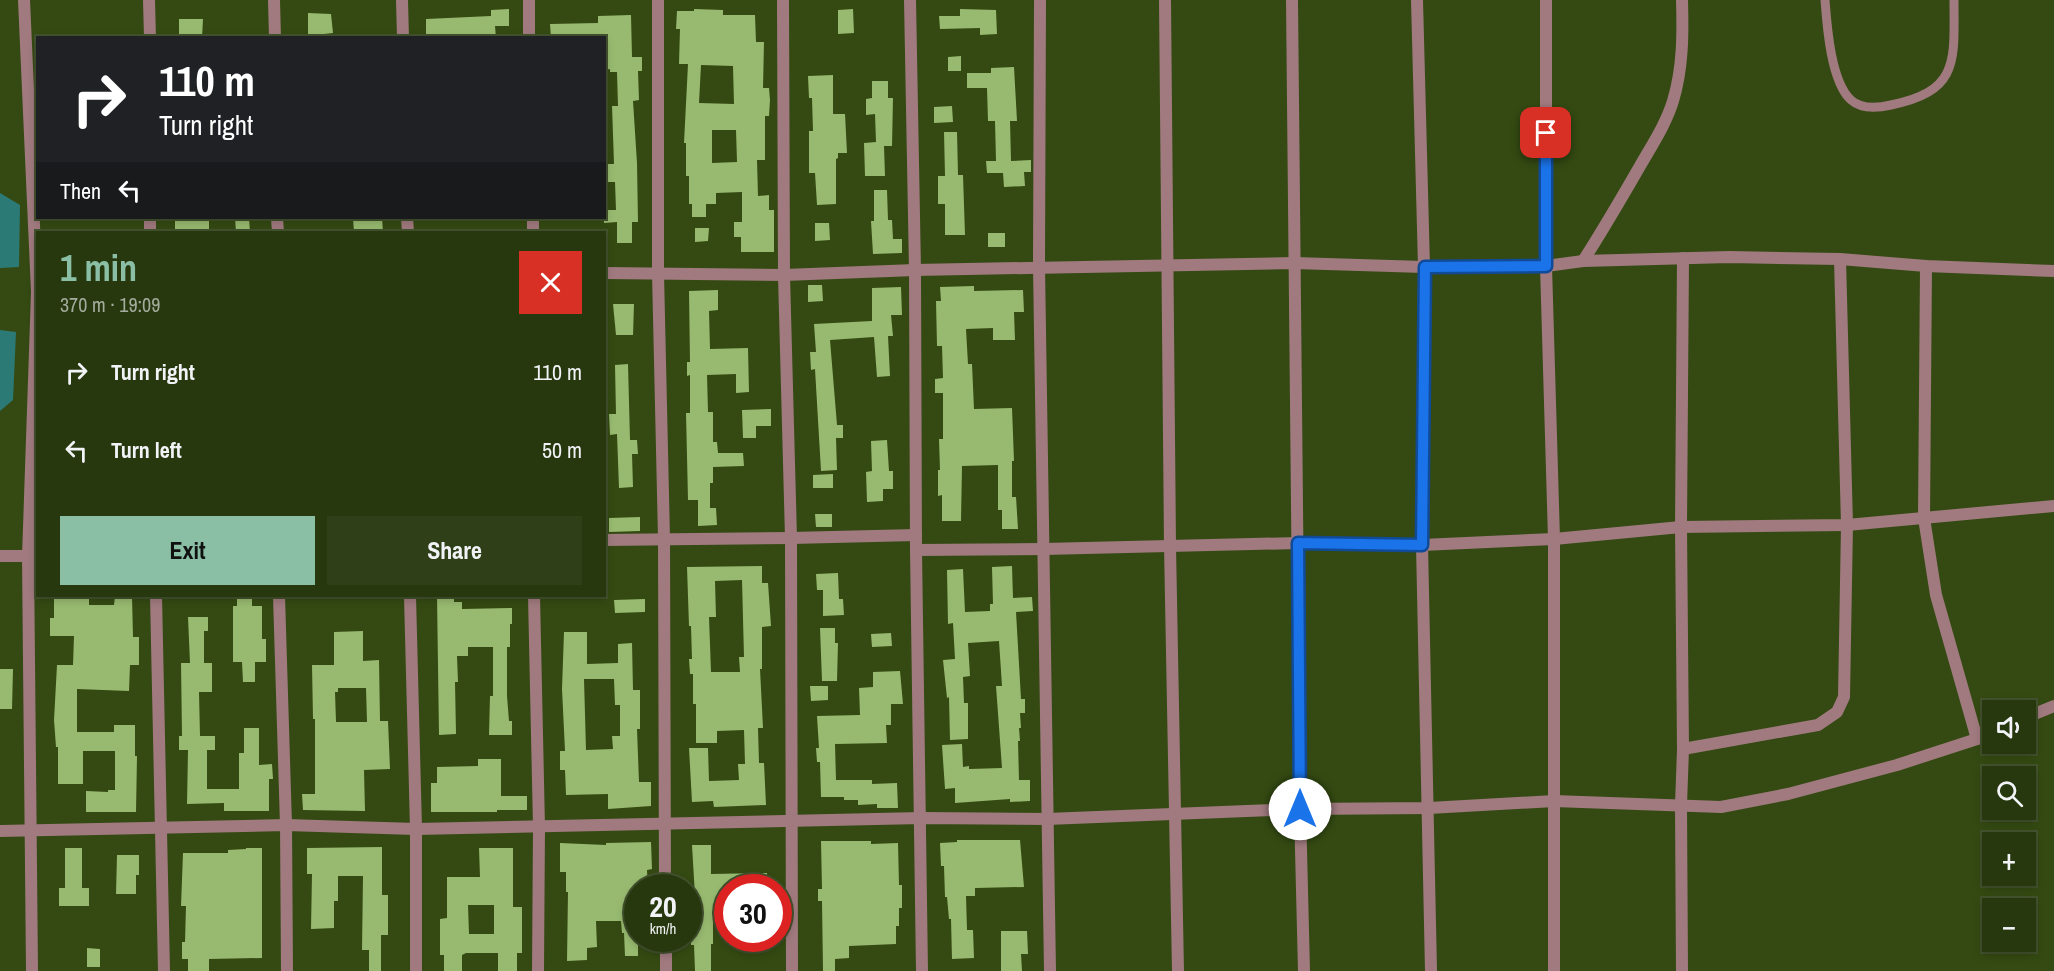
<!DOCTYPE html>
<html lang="en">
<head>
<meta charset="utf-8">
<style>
	:root { --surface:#27380e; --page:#2f3f17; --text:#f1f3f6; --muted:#a4ac9e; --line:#43522e; --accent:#8abfa5 }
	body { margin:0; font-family:"Archivo Narrow",sans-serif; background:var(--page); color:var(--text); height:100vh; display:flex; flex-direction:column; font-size:22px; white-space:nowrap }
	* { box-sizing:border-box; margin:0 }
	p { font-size:20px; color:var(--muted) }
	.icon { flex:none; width:33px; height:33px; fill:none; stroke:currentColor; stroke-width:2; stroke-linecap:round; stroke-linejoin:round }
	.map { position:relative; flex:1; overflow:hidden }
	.side { position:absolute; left:36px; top:231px; width:570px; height:366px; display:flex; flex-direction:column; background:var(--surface); border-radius:0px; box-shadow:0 3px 9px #0003,0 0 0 2px var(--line) }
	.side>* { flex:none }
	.guide { position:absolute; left:36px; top:36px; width:570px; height:183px; border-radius:0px; box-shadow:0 3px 9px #0003,0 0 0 2px var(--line); background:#202124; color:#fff; overflow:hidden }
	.tools { position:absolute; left:1982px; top:700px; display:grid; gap:12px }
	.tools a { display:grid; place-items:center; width:54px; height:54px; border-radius:0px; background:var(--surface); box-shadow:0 3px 9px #0003,0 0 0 2px var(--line); font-size:30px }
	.speed { position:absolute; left:624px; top:874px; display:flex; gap:12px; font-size:30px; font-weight:700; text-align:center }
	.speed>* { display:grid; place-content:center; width:78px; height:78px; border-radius:50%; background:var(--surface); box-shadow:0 3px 9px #0003,0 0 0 2px var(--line); line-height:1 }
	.speed small { font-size:15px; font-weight:400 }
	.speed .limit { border:9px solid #d22; background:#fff; color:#111 }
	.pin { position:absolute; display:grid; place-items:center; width:51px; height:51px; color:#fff; margin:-26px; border-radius:12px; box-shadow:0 3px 9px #0006 }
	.me { position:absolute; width:66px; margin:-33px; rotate:0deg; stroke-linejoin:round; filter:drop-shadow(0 0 4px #0008) }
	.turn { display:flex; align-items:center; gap:21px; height:126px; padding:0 24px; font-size:27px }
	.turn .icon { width:78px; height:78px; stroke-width:2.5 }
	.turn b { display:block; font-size:42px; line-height:51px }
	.then { display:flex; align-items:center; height:57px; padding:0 24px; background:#0003; gap:12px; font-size:22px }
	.round { display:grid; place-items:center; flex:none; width:63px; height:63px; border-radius:0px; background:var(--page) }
	.summary { display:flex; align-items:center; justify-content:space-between; height:102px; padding:0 24px }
	h1 { font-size:36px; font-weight:700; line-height:45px; color:var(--accent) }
	.button { display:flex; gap:12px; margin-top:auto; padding:12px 24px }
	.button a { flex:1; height:69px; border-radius:0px; background:var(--accent); color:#111; font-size:24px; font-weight:700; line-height:69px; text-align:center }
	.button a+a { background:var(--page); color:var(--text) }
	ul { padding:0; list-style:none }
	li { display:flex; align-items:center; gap:18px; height:78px; padding:0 24px }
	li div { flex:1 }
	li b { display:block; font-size:22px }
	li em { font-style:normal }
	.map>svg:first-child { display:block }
	.water { fill:#2c7a75 }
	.building { fill:#98ba70; fill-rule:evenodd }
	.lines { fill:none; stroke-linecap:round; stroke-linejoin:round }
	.lane { stroke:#a07a7f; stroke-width:9 }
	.street { stroke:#a07a7f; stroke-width:12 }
	.route-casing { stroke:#114b97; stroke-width:15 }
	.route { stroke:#1a73e8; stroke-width:10 }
</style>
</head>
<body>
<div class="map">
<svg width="2054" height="971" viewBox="0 0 2054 971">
	<rect width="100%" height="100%" fill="#344a12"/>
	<g class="water">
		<path d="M0,193l20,12 -1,62 -19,1z"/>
		<path d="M0,330l16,2 -3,68 -13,11z"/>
	</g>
	<g class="building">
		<path d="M509,9v17h-14l1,12h-70v-19l65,-3v-6z"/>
		<path d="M694,9l29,1v5h32l1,27h8l-1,46h6l1,12 -1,16h-4v44h-8l1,36 11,-1v15h5v42h-33v-15h-7v-15h8v-30l-26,1v11h-10v13h-14v-13h-3v-28h-3v-33h-2l4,-79h-9l1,-35h-4l1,-18h17zM701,65l32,1 1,38 -35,-1zM712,130h24l1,32 -25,1z"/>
		<path d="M853,9l1,24 -16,1v-24z"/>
		<path d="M960,9l36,1 1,24 -17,1v-7l-40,1 -1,-13h21z"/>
		<path d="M308,13l23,1 2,19 -9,1 1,4h-17z"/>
		<path d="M631,15l1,42h10v14h-4l1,29 -6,1 4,62 1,59h-6v21h-15v-21l-13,1v-13h12l-1,-28h-10v-18h9l-2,-58h6l-1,-34h-7v-3l-6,1v-34l-53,2 -1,-14 48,-1v-7z"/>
		<path d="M179,19h24l-1,19h-23z"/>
		<path d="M961,56v15h-13v-14z"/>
		<path d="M1014,67l3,54h-7l1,40 20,-1v12h-7l1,14 -21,1 -1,-14h-16l-1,-12h10l-1,-40h-7l-1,-33h-20v-15h24v-5z"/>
		<path d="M833,75v39h12l2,39h-9v5l-2,1v45l-19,1 -2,-32h-6v-42h4l-1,-33h-3l-1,-22z"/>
		<path d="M872,81h16v17h5l-1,48h-8l1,30h-20l-1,-33 12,-1 -1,-28 -9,1v-16l6,-1z"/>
		<path d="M952,106l1,16 -19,1v-16z"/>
		<path d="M944,132h13l1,43h5l2,60h-20v-31h-7v-28h7z"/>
		<path d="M874,190h13l1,30h4l1,19h9v14l-29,1 -2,-33h3z"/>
		<rect x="175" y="218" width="34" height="14"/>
		<path d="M235,218h14l1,14h-14z"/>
		<path d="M353,218h29l1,14h-29z"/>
		<path d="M815,223h14l1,17 -15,1z"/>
		<path d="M695,228h14l-1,13 -13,1z"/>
		<rect x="988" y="233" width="17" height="14"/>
		<path d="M808,285h14l1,16 -15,1z"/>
		<path d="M974,286v5l49,-1 1,22h-10l1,28h-22v-12l-27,1 2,35h4l2,45 38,-1 2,53h-2v36h4l2,32h-16v-19h-4v-45l-36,1 -1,55h-19v-26l-4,1v-26h2l-1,-31h4v-46h-8v-14l8,-1 -1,-32h-5l-1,-45h5l-1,-14z"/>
		<path d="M901,287l1,28h-11l2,21h-5l2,40 -13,1 -3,-40 -44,3 7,85h6v13h-7l1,32 -16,1 -6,-102 -4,1 -1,-18h6l-2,-28 58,-3v-33z"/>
		<path d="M718,290v20l-9,1 1,38 38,-1 1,44 -13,1v-19l-29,1 1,37h5v30h4l1,11h25l1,13 -31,1v16h-3v25h6l1,17 -19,1v-26h-10l-2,-87h4v-38l-3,1v-14h3l-1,-71z"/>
		<path d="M613,304h21l-1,31h-17z"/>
		<path d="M628,364l2,76h7l1,14h-6l1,33 -14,1 -2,-54 -7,1 -1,-21h7l-1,-49z"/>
		<path d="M771,409v17h-15v12h-13l-1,-28z"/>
		<path d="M887,440l2,31h4v18h-10v12l-16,1 -1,-30 6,-1 -1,-30z"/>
		<path d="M833,474v14h-20v-13z"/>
		<path d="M815,514h17v13h-16z"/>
		<path d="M640,517v14l-31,1v-14z"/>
		<path d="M762,566v17h6l3,43 -9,1v42h-2l3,59h-5l1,35h5l2,42 -52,2 -1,-6 -21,1 -3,-54h19l1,33 30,-1 -1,-16h7l-1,-34 -27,1v12h-21v-39h-3v-30h-3l-1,-15h3l-1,-33h-2l-2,-59zM742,580l2,77h-5l1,15h-29l-2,-55h7l-1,-36z"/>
		<path d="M1012,566l1,32 19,-1 1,14 -17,1 5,87h4v14h-5l1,15h-2l1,13h-2l1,39h11v21l-20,1v-3l-55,4v-15l-10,1 -3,-44 20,-1 1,23 6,-1v3l33,-1 -6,-82h6l-3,-45 -31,2 2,33 -7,1 1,26h4v36l-18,1 -1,-43 -2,1 -4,-38 12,-1 -2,-36 -5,1 -1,-54 16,-1 2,43 25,-1v-7h3l-1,-37z"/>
		<path d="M838,573l1,26h4l1,16 -21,1v-26h-6l-1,-16z"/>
		<path d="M54,596h35v9h25l1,-9h17l1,41h6v28h-9l-1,26 -52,-2v43h37v-7h21v31h2l-1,56h-50v-21l22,1v-2h7v-39h-32v33h-25v-37h-2l-2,-27 3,-55h16l1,-29h-24v-18h4z"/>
		<path d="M237,596h15v10h10v33h4v23h-11v20h-12l-1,-20h-9v-56h4z"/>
		<path d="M437,596h17v6h8v7l50,-1v16h-2v23h-3v49l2,25h3v14h-23l1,-39h3v-49h-25v9h-11l1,26h-3l1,52 -17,1z"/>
		<path d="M645,599v13l-30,1 -1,-13z"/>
		<path d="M188,617h20v14h-4v32h8v29h-13l1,44h15v14h-8v39h32v-36h5v-25h15v37l13,-1 1,15h-4v32h-45v-8l-37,1 1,-54h-9v-14h3l-1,-73h9z"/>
		<path d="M820,628h15v15h3l-1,38h-15z"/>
		<path d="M363,631v30l16,-1 1,61h8l2,48 -26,1 1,41 -62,-1 -1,-16h13v-75h-2l-1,-54h22v-33zM338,688h28l1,34h-31l-1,-30h3z"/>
		<path d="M564,632h23v32l31,-1v-19l14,-1 1,47h7v39h-3l2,53h12v24l-43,3v-15l-42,1 -1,-25h-5v-19h5l-3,-62zM584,679h30l1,26h5v31h-8l1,13 -27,1z"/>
		<path d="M891,633l1,13 -20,1 -1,-13z"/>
		<path d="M0,669h13l-1,40h-12z"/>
		<path d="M900,671l3,33h-12v21h-5l1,18 -52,1 1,36h36v4l25,-1 1,25h-21v-4l-19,1v-5h-14v-3h-23l-1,-35h-3l-1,-14h3l-2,-32 43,-1 -1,-27 14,-1v-15z"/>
		<path d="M810,686h18v14l-17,1z"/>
		<path d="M478,759h23v37h26v14h-30v2h-66v-29h6v-16l41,-1z"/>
		<path d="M957,840h63l4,47 -49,1v8h-9l1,34h6l1,28 -22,1 -1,-40h-2l-2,-22h-2l-1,-31h-3l-1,-23 17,-1z"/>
		<path d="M821,841h50v3l27,-1 1,42h3v23h-3v18h-3v18l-47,2v12l-14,1v12h-12l-1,-70h-4v-12h4z"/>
		<path d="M651,842l1,27 -5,1 1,18h-10v68h-13l-1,-23h-2l-1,-12h-25l1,26 -10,1v12l-20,1 1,-69h-2v-20h-6v-29l46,2v-2z"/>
		<path d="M692,845h19v29l56,-1v15l-42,-1 1,28h-13v29h-2v27h-16l-1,-26h-3v-15h6z"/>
		<path d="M382,847v48h6v40h-7v36h-12v-21h-7l1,-74h-25v25h-4v27l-23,1 1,-55h-5v-26z"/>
		<path d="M65,848h17v40h7v18h-30v-18h6z"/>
		<path d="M246,848h16v110l-53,1v12h-21v-12h-6v-17h3l1,-36h-5l2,-53h45v-3l18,-1z"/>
		<path d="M479,848h34v59h9v46h-5v18h-19v-18h-32l-4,2v16h-18v-16h-4v-36l7,-1v-41h33zM468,905h26v29h-25z"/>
		<path d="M117,855h22v20h-3v19h-20z"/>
		<path d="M1001,931h26l1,23h-7l1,17h-21z"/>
		<path d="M87,948l13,1v18h-13z"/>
	</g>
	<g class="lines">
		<path class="lane" d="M1825,0c2,27 6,82 26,100 11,10 27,8 40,5 69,-14 63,-45 63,-105"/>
		<g class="street">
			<path d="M24,0l13,292 -9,265 4,414"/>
			<path d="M149,0l1,38"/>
			<path d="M274,0l1,38"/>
			<path d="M402,0l1,38"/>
			<path d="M529,0v38"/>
			<path d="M658,0v273l6,265 1,350"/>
			<path d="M783,0l1,275 7,263 1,433"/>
			<path d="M910,0l5,270 1,280 6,421"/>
			<path d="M1040,0l-1,267 11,704"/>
			<path d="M1165,0l5,546 8,425"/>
			<path d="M1292,0l8,809 4,162"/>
			<path d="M1417,0l7,267 -2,278 9,426"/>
			<path d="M1546,0v266l8,273v432"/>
			<path d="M150,218v14"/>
			<path d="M277,218l1,14"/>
			<path d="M407,218l1,14"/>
			<path d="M533,218v14"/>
			<path d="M1583,261c20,-31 38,-62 57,-95 12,-21 26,-42 33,-65 10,-33 10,-67 9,-101"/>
			<path d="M1926,266l-2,252 12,77 41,144"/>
			<path d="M604,273l180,2 131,-5 379,-7 130,4 122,-1 37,-5 146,-4 111,2 86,7 128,5"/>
			<path d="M604,540l187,-2 125,-3"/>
			<path d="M916,550l128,-1 254,-6 124,2 132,-6 127,-12 166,-2 207,-19"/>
			<path d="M0,556h38"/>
			<path d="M156,596l8,375"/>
			<path d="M279,596l7,229 1,146"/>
			<path d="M410,596l6,233v142"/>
			<path d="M534,596l5,231 -1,144"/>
			<path d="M2025,718l29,-12"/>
			<path d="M1683,749l135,-24 19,-13 7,-15 3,-172 -7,-266"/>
			<path d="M0,831l286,-6 130,4 505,-11 126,1 253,-10 129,-1 125,-7 167,6 67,-13 109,-29 80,-26 15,-6"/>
			<path d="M666,939v32"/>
			<path d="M1682,971l-1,-166 2,-56 -2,-222 2,-269"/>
		</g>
	</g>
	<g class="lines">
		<defs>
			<path id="route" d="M1300,809l-2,-266 124,2 3,-278 121,-1v-133"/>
		</defs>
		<use href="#route" class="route-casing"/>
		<use href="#route" class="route"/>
	</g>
</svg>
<div class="tools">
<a><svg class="icon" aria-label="sound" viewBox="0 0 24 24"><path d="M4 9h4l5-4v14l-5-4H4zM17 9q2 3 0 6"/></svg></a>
<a><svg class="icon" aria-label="search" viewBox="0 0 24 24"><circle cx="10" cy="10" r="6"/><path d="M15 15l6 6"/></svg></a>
<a>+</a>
<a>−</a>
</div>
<div class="speed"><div>20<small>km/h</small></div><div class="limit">30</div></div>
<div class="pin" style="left:1546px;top:133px;background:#d93025"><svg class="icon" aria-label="arrive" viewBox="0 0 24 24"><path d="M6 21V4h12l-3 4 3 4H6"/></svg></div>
<svg class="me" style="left:1300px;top:809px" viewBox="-20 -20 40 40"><circle r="19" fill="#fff"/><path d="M0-13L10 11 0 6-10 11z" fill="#1a73e8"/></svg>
<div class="guide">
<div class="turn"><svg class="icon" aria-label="right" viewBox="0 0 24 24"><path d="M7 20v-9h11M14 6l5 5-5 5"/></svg><div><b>110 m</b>Turn right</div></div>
<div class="then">Then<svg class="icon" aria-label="left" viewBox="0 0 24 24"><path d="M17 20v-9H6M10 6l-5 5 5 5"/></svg></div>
</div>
<section class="side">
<div class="summary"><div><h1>1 min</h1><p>370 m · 19:09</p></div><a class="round" style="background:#d93025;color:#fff"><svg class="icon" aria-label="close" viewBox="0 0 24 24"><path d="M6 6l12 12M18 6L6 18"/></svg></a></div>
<ul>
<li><svg class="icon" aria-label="right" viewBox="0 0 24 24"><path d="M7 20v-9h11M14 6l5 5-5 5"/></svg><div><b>Turn right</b></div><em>110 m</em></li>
<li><svg class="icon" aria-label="left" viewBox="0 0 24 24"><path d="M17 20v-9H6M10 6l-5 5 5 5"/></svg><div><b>Turn left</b></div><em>50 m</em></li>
</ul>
<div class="button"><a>Exit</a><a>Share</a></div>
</section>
</div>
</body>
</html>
